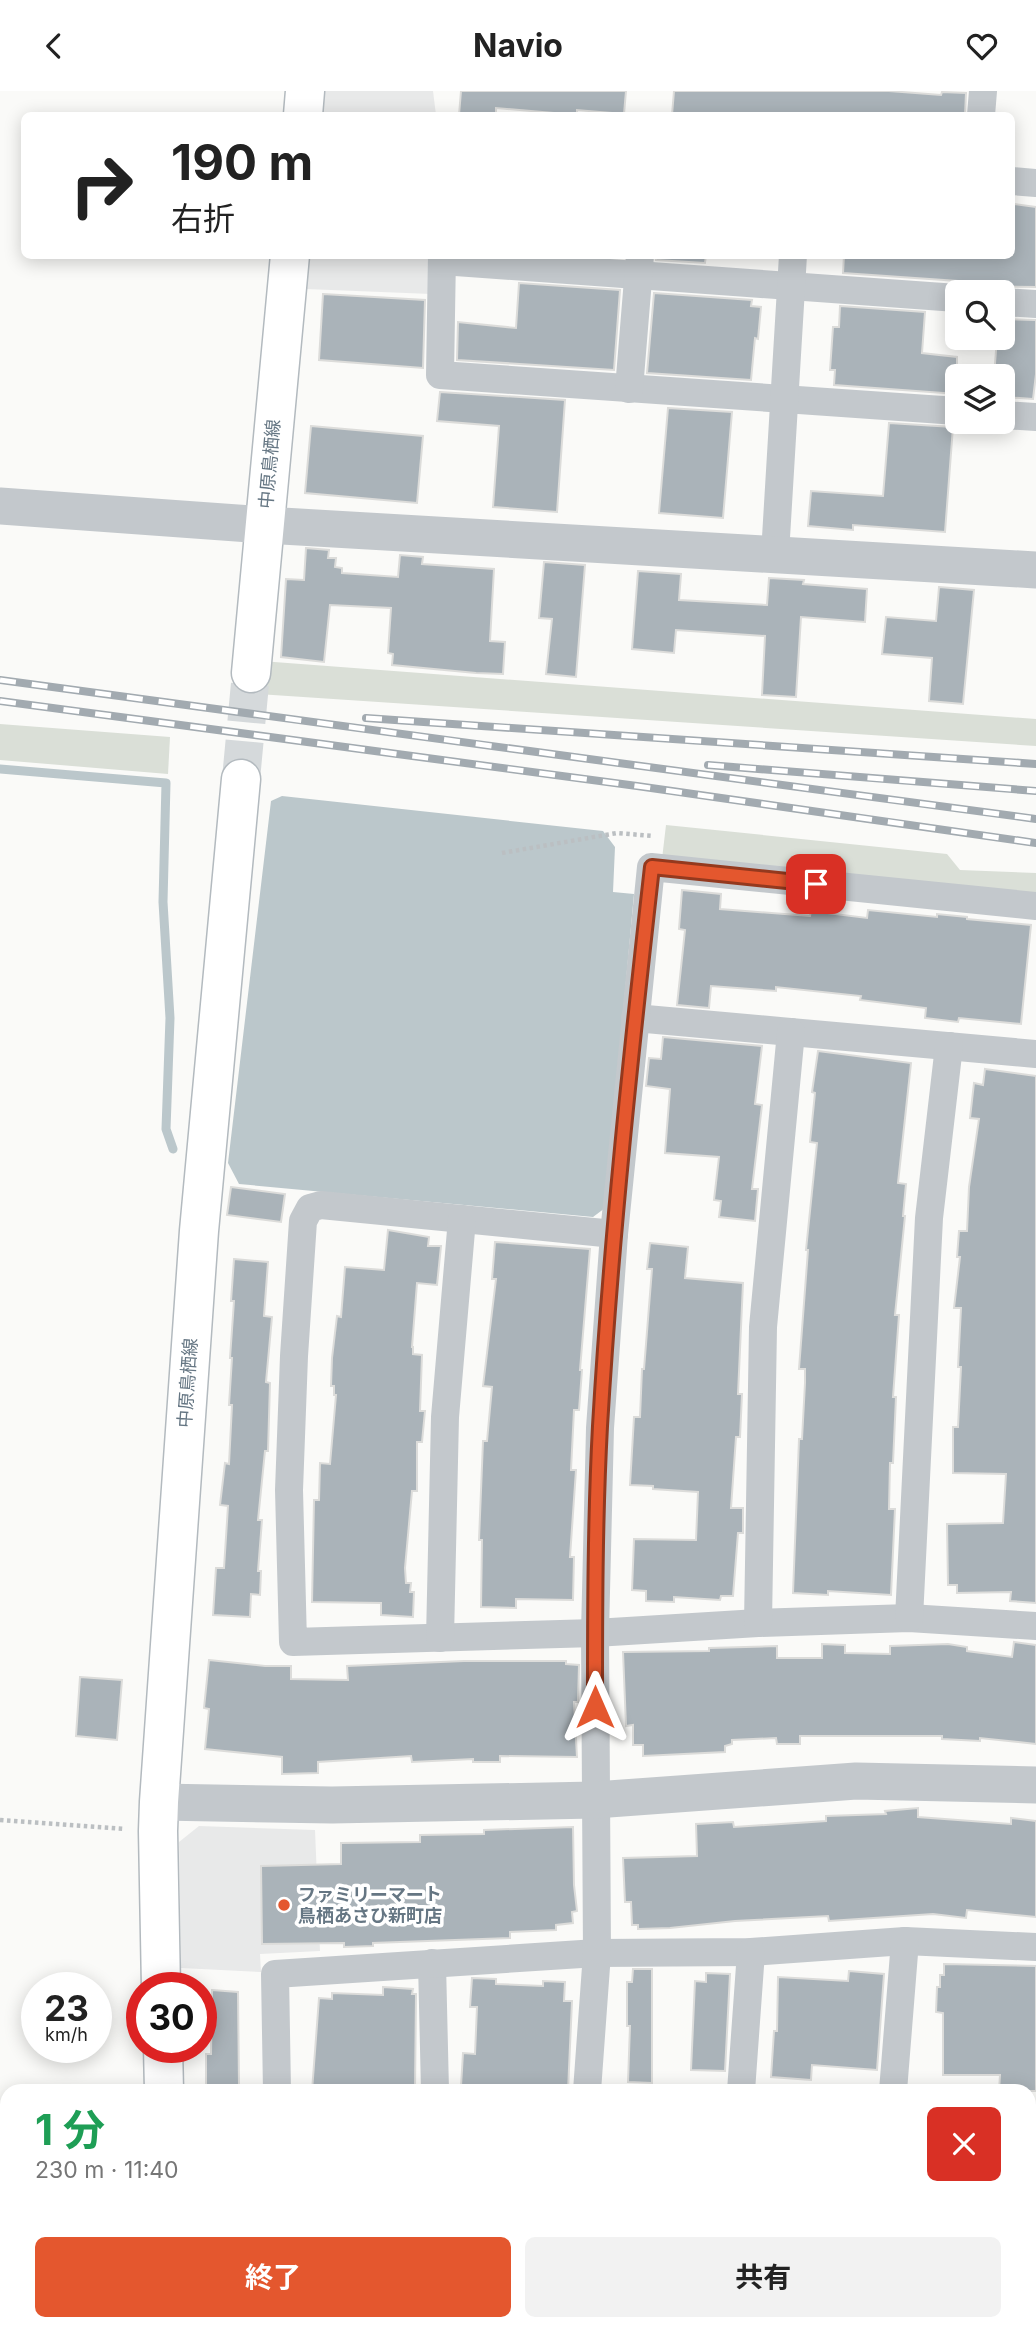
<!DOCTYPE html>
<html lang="ja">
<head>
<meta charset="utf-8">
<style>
	:root { --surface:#fff; --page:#f2f2f2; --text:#222; --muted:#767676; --accent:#e4572e }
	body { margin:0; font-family:Inter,"Noto Sans JP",sans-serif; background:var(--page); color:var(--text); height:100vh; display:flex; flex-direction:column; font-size:26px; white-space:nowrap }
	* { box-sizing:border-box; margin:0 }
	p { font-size:23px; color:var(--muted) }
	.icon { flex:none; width:38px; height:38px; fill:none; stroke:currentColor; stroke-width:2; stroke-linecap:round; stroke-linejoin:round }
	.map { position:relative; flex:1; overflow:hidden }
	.panel { position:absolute; left:0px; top:1993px; width:1036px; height:247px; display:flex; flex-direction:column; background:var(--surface); border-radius:21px 21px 0 0; box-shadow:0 4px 18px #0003 }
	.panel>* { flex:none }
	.hud { position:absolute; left:21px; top:21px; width:994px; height:147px; border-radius:10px; box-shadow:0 4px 18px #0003; background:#fff; color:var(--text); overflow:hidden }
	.controls { position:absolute; left:945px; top:189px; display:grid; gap:14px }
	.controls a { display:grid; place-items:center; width:70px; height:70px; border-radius:10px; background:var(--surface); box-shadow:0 4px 18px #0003; font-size:35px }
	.speed { position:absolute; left:21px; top:1881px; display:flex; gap:14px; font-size:35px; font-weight:700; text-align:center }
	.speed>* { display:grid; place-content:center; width:91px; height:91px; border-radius:50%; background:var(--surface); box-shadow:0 4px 18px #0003; line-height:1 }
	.speed small { font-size:18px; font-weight:400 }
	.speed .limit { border:10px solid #d22; background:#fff; color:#111 }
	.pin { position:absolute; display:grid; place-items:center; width:60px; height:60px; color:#fff; margin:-30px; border-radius:14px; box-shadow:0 4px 10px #0006 }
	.me { position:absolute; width:77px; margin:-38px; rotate:0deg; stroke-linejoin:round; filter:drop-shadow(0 0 5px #0008) }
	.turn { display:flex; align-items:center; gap:24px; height:147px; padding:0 35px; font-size:32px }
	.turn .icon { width:91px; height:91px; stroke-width:2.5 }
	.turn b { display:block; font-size:49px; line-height:60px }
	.round { display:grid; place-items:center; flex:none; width:74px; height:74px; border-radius:10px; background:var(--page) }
	.overview { display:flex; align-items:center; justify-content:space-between; height:119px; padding:0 35px }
	h1 { font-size:42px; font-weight:700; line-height:52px; color:#1e9e55 }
	.button { display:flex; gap:14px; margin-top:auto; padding:14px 35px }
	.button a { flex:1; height:80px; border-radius:10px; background:var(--accent); color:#fff; font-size:28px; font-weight:700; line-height:80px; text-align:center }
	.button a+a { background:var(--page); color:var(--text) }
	header { display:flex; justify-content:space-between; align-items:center; height:91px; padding:0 35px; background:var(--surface); font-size:32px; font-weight:700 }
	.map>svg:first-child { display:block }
	.built { fill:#e8e9e9 }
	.green { fill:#dadfd7 }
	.water { fill:#bbc7cb }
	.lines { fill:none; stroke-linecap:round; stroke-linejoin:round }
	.stream { stroke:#bbc7cb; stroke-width:9 }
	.building { fill:#aab3b9; stroke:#dcdcda; stroke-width:2 }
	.secondary-tunnel { stroke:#d5d9db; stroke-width:38; stroke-dasharray:38 19; stroke-linecap:butt }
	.secondary-casing { stroke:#b3babf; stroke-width:41 }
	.path { stroke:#bbbfc2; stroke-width:4.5; stroke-dasharray:3.5 3.5; stroke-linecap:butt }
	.minor { stroke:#c3c8cc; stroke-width:28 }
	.tertiary { stroke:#c3c8cc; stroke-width:37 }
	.secondary { stroke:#fff; stroke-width:38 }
	.rail-casing { stroke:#a2aab0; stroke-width:8 }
	.rail { stroke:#fff; stroke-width:5; stroke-dasharray:16; stroke-linecap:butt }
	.route-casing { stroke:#94391e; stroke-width:18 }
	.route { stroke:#e4572e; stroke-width:12 }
	.poi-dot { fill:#e4572e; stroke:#fff; stroke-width:2.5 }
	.labels { text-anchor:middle; stroke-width:7; stroke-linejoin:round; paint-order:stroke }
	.street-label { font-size:18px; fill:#657683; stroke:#fff }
	.poi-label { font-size:18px; font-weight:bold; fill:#657683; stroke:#fff; text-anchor:start }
</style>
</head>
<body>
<header><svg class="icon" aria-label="back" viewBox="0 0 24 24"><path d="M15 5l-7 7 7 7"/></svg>Navio<svg class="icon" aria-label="heart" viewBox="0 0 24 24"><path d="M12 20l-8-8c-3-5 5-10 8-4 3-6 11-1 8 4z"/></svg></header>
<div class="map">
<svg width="1036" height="2239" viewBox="0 0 1036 2239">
	<rect width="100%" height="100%" fill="#fafaf8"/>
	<g class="built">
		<path d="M321,0h112l3,24h-117z"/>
		<path d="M309,165h123l-1,38 -125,-5z"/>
		<path d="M199,1735l116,4 5,121 -60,3 1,18 -80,-4 -2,-126z"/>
	</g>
	<g class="green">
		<path d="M261,570l775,58v27l-778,-52z"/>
		<path d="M0,633l170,13 -2,37 -168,-14z"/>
		<path d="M666,734l281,29 13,16 76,3v20l-374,-34z"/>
	</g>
	<path class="water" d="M282,705l321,35 12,16 -2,45 21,2 -29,314 -12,9 -354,-33 -11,-21 43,-362z"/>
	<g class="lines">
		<path class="stream" d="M0,678l166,14 -3,119 7,116 -4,111 7,20"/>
	</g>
	<g class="building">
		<path d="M461,0h165l-2,23 -47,-4v5l-81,-7v7h-37z"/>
		<path d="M674,0h215l52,4 1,-3 24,1 -1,22h-293z"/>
		<path d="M1014,113l22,3v80l-68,-1 -10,-5 -115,-8 1,-18h168z"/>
		<path d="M656,164h50l-1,8 -49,-3z"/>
		<path d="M519,192l101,7 -6,80 -157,-10 1,-38 58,6z"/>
		<path d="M654,202l98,7 -1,6 10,1 -3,32 -3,-1 -4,42 -104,-7z"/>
		<path d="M323,203l102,6 -2,68 -104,-8z"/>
		<path d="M840,215l85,6 -3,41 35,4v37l-123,-9 1,-15h-5l3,-43h6z"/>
		<path d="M1003,228l33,1v54l-3,25 -30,-2v-21h-9l3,-38h6z"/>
		<path d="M440,301l125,8 -8,112 -64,-5 6,-81 -62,-5z"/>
		<path d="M668,317l64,4 -9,106 -64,-5z"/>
		<path d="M889,332l64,4 -8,105 -92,-7v5l-45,-4 3,-35 72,5z"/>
		<path d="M311,335l112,10 -6,67 -112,-10z"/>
		<path d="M306,457l23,2 -1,8h8l-1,9 7,1v5l56,4 2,-22 23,2 -1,7 72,5 -4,72 15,1 -2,32 -27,-1 -84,-8 1,-11 -5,-1 3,-45 -61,-3 -6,57 -43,-5 5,-78 18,1z"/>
		<path d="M544,471l41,3 -9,112 -30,-3 6,-55 -13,-1z"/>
		<path d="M638,480l43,3 -2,26 88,5 2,-27 35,2 -1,4 64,5 -2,33 -64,-5 -5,80 -34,-2 3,-59 -89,-6 -2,23 -42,-4z"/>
		<path d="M939,496l35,3 -11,114 -34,-3 3,-43 -50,-4 4,-37 50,4z"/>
		<path d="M682,799l39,4 -1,15 90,7 1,-5 56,7 1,-8 69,7v-3l30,3v2l64,6 -10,99 -62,-6 -1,4 -33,-4 1,-10 -66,-8 1,-4 -85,-9v4l-65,-5 -2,22 -32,-3 8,-75 -6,-1z"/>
		<path d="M663,946l99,9 -7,58 7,1 -10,84h6l-3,32 -36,-4 2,-16 -7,-1 5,-43 -54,-4 5,-64 -24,-3 3,-28 12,1z"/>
		<path d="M818,960l93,12 -13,120 8,1 -3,32h2l-10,99h4l-6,82h3l-3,66h-3l-1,46h6l-4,86 -63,-4v4l-35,-2 6,-154h3l3,-56v-14h-6l9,-119h-2l11,-107 -7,-1 5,-49 -3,-1z"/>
		<path d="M985,978l51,7v527l-26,-2 1,-9 -54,1v-8h-9l-1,-61 56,-1 3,-49 -53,-1v-46h5l3,-60h-3l3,-59h-7l6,-51h-3l2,-26h8l2,-44 10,-68 -9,-1 4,-35 9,2z"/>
		<path d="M231,1096l54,7 -4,28 -54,-7z"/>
		<path d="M388,1139l41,7 -1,9h13l-4,39 -20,-2 -5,64h1v7l9,1 -2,56h5l-3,31h-5v49h-5l-7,77 1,15h5l-1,9h4l-1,25 -32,-2v-12l-69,-1 2,-102h5l1,-37 10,1 6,-69h-2v-9h-3l1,-28 5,-42 4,1 4,-50 39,3z"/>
		<path d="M495,1151l95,7 -10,121h2l-3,40h-5l-3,60h5l-6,87h4l-1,43 -57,-1v9l-35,-1 1,-67h-3l4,-99h4l5,-54 -9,-1 13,-107h-4z"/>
		<path d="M650,1152l38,4 -3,31 58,5 -5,111h4l-2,43h-4l-5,71h12v25h-5l-5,63h-12l-1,4 -46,-3v5l-28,-1v-10l-14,-1 2,-51 62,1 2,-48 -45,-3v-3l-23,-1 4,-68h6l2,-48h2l8,-100h-5z"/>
		<path d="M234,1168l34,3 -4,54 8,1 -6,65 4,1 -2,68h-3l-7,69h4l-4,51h3l-1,24 -9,-1 -1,23 -37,-2 3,-47h8l4,-62 -8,-1 5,-42 4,1 3,-59h-3l3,-47h-2l4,-57h-3z"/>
		<path d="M1014,1551l22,3v99l-56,-6v3l-38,-2v-3h-142v8h-23l-1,-6 -44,2v4l-7,2v6l-82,4v-11h-10v-20l-7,1 -3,-74 86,-1v-3l68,-2v12h45v-14l23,1v8l45,1v-8l58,-2 19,3v4l45,6z"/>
		<path d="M209,1569l56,6h26v13l57,1 -1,-14 117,-5h102v3l13,1 -1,37h-4l3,55 -77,-1v6h-27v-3l-61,3 -1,-6 -93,6v11l-36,1v-17l-77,-8 4,-40 -5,-1z"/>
		<path d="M80,1586l42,3 -5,60 -41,-4z"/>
		<path d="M918,1717v9l93,7v-6l25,3v96l-69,-7 -1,8 -33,-4 -104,7 -1,-5 -93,5 -65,7 -32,1v-4h-6l-1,-23h-6l-2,-44 74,-2 -1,-32 37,-2 1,5 92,-6v-5l60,-2 -1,-3z"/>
		<path d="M573,1736l1,58 3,26 -5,1 1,11 -17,2v5l-46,2v6l-137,5v3l-29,1v-4l-82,1 -1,-78 80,-2v-21l79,-1v-7l64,-1v-4z"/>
		<path d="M944,1873l92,2v125h-37l1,-16h-57v-62l-7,-1 1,-25h3v-12h4z"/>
		<path d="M633,1878h19v114l-24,-1 2,-56h-3v-44h5z"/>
		<path d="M849,1880l35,3 -7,96 -65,-5 -1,15 -40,-3 3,-46h3l1,-54 70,4z"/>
		<path d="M706,1882l24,1 -5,97 -34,-1 4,-89 11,1z"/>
		<path d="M472,1887l24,1v5l47,2v-5l22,1 -1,19h8l-4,90h-98l1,-4 -10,-1 2,-33 12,1 2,-47h-7z"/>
		<path d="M383,1896l30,2 -1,5h4l-1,97h-103l7,-93 13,1v-6l51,2z"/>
		<path d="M212,1899l26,2 1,93 -33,1v-32h5z"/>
	</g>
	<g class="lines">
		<path class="secondary-tunnel" d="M241,688l10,-106"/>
		<defs>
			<g id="secondary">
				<path d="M303,24l2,-24"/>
				<path d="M251,582l39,-418"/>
				<path d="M161,1897l-3,-157 1,-29 40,-571 42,-452"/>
				<path d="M163,1956l1,44"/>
				<path d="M169,2233l1,6"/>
			</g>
		</defs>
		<use href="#secondary" class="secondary-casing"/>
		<g class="path">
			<path d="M502,762l115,-20 36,3"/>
			<path d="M0,1729l125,9"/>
		</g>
		<g class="minor">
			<path d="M981,24l2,-24"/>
			<path d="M1012,90l24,2"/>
			<path d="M442,164l-2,120 517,36"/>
			<path d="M442,170l515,37"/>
			<path d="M1003,211l33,2"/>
			<path d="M629,298l11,-134"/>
			<path d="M1003,324l33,2"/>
			<path d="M775,463l18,-299"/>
			<path d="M635,927l401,36"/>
			<path d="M614,1143l-293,-29 -11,3 -7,13 -9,135 -5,134 4,152 302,-9 163,-10 151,-5 127,8"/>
			<path d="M909,1527l20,-400 20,-172"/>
			<path d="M758,1532l5,-296 28,-295"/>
			<path d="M440,1547l5,-221 17,-198"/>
			<path d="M432,1872l3,128"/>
			<path d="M277,2000l-2,-117 322,-21 154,-1 154,-11 131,6"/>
			<path d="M587,2000l10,-138 -2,-320 5,-205 14,-194 37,-367 385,39"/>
			<path d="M741,2000l10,-139"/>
			<path d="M893,2000l12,-150"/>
			<path d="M282,2233v6"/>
			<path d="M423,2239l1,-6"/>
			<path d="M570,2239v-6"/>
			<path d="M723,2239v-6"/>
			<path d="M876,2239v-6"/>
		</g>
		<g class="tertiary">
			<path d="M0,415l265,19 771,45"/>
			<path d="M159,1711l173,3 263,-5 261,-19 180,4"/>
		</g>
		<use href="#secondary" class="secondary"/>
		<defs>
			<g id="rail">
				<path d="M0,589l1036,139"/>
				<path d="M0,610l637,85 399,57"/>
				<path d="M366,627l670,46"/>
				<path d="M708,674l328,26"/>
			</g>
		</defs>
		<use href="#rail" class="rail-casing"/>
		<use href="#rail" class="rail"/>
	</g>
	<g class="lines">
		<defs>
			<path id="route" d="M595,1616c0,-93 0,-187 5,-281 11,-187 31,-373 52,-559l164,17"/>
		</defs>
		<use href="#route" class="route-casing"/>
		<use href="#route" class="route"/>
	</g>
	<circle class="poi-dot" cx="284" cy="1814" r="7"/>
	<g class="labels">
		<g class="street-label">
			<text transform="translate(270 373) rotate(-85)" y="6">中原鳥栖線</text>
			<text transform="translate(188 1292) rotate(-86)" y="6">中原鳥栖線</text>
		</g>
		<g class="poi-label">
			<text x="298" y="1810">ファミリーマート<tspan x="298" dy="21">鳥栖あさひ新町店</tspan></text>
		</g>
	</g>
</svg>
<div class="controls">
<a><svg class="icon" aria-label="search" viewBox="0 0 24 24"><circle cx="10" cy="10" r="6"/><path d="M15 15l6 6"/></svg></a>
<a><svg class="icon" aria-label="layers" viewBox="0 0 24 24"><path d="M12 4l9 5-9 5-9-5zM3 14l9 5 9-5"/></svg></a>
</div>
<div class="speed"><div>23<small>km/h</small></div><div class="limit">30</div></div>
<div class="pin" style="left:816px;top:793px;background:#d93025"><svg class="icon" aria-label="arrive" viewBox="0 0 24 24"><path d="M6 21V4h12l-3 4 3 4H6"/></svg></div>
<svg class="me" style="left:595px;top:1616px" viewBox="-20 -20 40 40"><path d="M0-17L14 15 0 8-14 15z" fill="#e4572e" stroke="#fff" stroke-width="4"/></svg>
<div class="hud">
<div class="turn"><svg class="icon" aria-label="right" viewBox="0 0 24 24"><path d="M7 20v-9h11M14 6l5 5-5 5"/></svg><div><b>190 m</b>右折</div></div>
</div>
<section class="panel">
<div class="overview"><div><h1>1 分</h1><p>230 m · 11:40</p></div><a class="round" style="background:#d93025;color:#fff"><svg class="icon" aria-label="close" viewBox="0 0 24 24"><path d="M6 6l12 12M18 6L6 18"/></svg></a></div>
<div class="button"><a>終了</a><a>共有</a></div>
</section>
</div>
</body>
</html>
